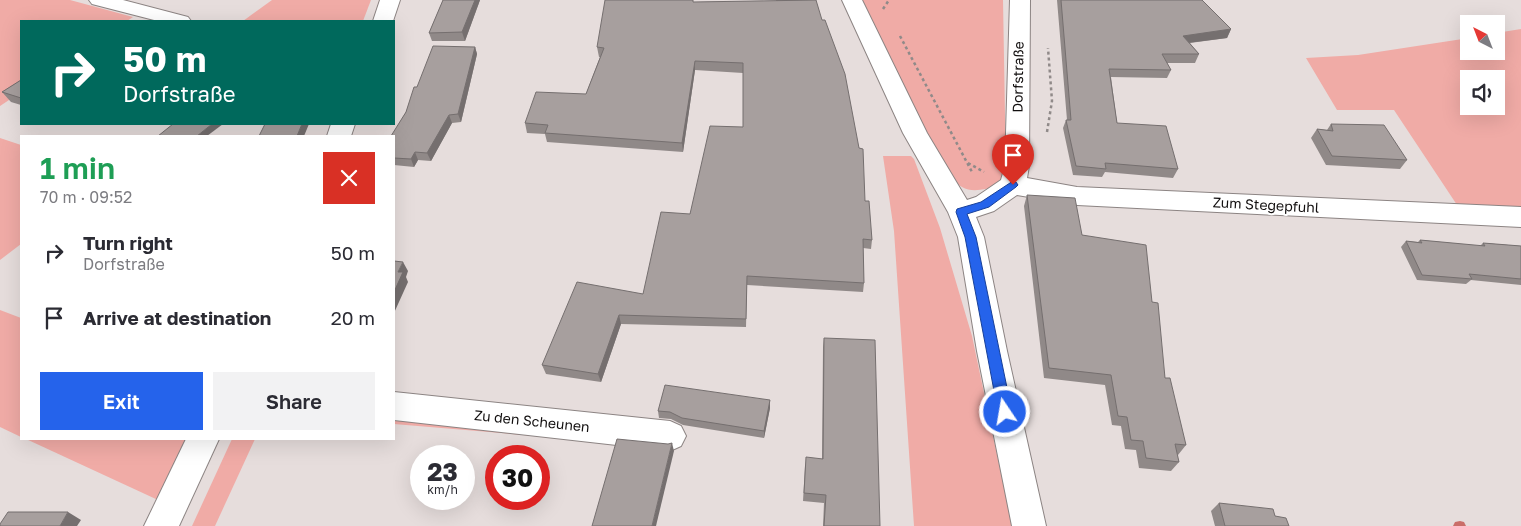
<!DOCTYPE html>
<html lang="en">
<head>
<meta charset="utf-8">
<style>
	:root { --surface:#fff; --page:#f2f2f3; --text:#2b2b33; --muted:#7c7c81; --accent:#2563eb }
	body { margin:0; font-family:"Golos Text",sans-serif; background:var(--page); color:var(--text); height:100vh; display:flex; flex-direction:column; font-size:19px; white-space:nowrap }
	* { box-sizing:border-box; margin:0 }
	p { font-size:16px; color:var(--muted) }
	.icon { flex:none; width:28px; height:28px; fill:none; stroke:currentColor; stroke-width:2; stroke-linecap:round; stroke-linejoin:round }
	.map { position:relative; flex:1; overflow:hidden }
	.details { position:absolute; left:20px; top:135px; width:375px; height:305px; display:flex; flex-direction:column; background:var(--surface); border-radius:0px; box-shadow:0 5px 20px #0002 }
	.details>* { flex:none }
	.hud { position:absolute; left:20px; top:20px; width:375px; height:105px; border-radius:0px; box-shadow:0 5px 20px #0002; background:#00695c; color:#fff; overflow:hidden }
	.needle { width:32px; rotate:318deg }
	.buttons { position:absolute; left:1460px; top:15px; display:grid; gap:10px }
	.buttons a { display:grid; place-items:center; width:45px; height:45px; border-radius:0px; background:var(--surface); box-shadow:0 5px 20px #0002; font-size:25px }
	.speed { position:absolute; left:410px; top:445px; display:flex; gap:10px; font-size:25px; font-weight:700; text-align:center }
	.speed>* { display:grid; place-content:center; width:65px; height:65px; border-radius:50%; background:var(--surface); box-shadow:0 5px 20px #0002; line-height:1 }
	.speed small { font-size:12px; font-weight:400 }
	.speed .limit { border:8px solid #d22; background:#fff; color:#111 }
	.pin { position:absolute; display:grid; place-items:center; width:42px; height:42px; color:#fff; margin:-51px -21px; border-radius:50% 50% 50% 0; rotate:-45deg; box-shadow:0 0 5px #0007 }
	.pin .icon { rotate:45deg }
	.me { position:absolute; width:55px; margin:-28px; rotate:348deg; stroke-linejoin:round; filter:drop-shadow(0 0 4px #0008) }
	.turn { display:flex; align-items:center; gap:18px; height:105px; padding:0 20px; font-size:22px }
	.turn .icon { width:65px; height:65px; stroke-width:2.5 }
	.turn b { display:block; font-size:35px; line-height:42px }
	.round { display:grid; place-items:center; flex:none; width:52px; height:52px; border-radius:0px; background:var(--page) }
	.head { display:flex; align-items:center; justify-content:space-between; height:85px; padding:0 20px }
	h1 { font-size:30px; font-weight:600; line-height:38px; color:#1e9e55 }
	.primary-button { display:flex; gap:10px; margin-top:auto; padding:10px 20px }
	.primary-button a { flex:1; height:58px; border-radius:0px; background:var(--accent); color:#fff; font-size:20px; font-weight:600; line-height:58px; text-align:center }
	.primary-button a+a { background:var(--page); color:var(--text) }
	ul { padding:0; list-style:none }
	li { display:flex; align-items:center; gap:15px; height:65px; padding:0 20px }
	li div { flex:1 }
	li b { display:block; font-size:19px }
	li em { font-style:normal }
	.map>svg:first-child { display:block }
	.green { fill:#f0aba6; fill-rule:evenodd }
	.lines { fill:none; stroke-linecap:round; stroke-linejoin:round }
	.stream { fill:#ca6e69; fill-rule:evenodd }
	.minor-casing { stroke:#8c8483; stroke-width:2 }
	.path { stroke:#908a89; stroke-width:2.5; stroke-dasharray:3 3; stroke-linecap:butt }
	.minor { fill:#fff; fill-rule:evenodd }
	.wall { fill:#908988 }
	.shaded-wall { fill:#756f6f }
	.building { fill:#a79f9e; stroke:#756f6f }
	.route { fill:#2563eb; stroke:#184099 }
	.labels { text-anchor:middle; stroke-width:4; stroke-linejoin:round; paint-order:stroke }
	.street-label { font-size:14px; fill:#120f0f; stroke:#fff }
</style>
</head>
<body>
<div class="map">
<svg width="1521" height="526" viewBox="0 0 1521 526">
	<rect width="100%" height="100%" fill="#e6dddc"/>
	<g class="green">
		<path d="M0,0h70l63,17 -6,4h-106v71l-21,14z"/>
		<path d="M272,0h99l-8,21h-120z"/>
		<path d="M857,0h146l3,173 -10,14c-11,2 -24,6 -34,0 -23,-13 -88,-155 -105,-187z"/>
		<path d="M1521,29v188l-58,-3 -69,-104h-57l-31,-52 52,-3 111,-17v13h27v-18zM1469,79h27v27h-27z"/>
		<path d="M0,138l21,7v99l-21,16z"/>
		<path d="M883,156h28l3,3 26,69 32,108 40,190h-98l-20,-295z"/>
		<path d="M0,310l21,8v119l-21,-10z"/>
		<path d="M394,413l215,24 -3,5 -212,-18z"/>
		<path d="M26,439h161l-29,61z"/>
		<path d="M232,439h23l-40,87h-23z"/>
	</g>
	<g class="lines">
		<path class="stream" d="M1460,521l4,1 2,4h-13l2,-4z"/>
		<defs>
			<g id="minor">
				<path d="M89,0h34l65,17 3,4h-33l-66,-17z"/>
				<path d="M380,0h20l-7,21h-20z"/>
				<path d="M842,0h20l65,133 40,67 9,-3 25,-17 4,-14 5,-166h20l-1,166 -2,12 50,9 444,20v20l-444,-22 -60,-10 -23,16 -18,6 8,20 23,114 39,175h-34l-35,-175 -19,-114 -10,-25 -45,-79z"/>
				<path d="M331,124h24l-4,12h-24z"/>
				<path d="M394,392l276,29 11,5 5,10 -5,10 -11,5 -276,-31z"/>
				<path d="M186,439h33l-40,87h-35z"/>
			</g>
		</defs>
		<use href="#minor" class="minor-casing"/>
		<g class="path">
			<path d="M883,9l6,-9"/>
			<path d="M900,36l72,136"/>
			<path d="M1047,132l5,-31 -4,-53"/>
			<path d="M968,163l16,9"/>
		</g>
		<use href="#minor" class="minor"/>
	</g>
	<g class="wall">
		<path d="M443,0h37l-15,41h-33l-3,-8z"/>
		<path d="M776,0h40l49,201 7,39 -1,9 -8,-1 1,35 -1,9 -116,-7 -1,42 -125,-3 -20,58 -55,-8 -4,-9 101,-71 47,-80 53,-87v-54l-48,-3 -12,82 -136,-10 -2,-8 -18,-1 -2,-10 61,-29 14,-37h-1l-2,-10 98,-45 81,-1z"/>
		<path d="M1057,0h145l29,29 -4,9 -37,5 9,11 -4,9h-28l4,7 -4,8 -56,-1 6,46 61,46 -5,9 -68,-6 -3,5 -29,-2 -10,-47 3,-8h1z"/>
		<path d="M475,47l2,7 -16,68 -9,1 -21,38 -13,-1 -4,7 -20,-2v-29l12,-24 11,-25z"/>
		<path d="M21,80v25l-10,-3 -9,-10z"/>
		<path d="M1331,124l76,36 -7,9 -74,-4 -15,-27 6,-9 10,1z"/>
		<path d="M1027,195l55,40 70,67 13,76 21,67 -8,10 -1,-1 2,8 -8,9 -32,-3 -3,-18 -11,-1 -4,-23 -9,-1 -7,-40 -61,-7 -20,-172z"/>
		<path d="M1420,240l60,6 3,-3 38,3v39l-50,-5 -5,4 -49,-4 -16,-33 5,-6 12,1z"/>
		<path d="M824,338l56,188h-57l1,-23 -21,-2 2,-35 17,-7 1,-112z"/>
		<path d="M770,400v8l-6,30 -81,-13 -12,-6 -12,-1 -1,-7z"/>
		<path d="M1219,503l56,13 14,10h-74l-4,-15z"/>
	</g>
	<g class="shaded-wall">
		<path d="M475,0h5l-15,41 -3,-9z"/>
		<path d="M1231,29l-4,9 -48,6 4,-8z"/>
		<path d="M475,47l2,7 -16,68 -3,-8z"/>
		<path d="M695,61v9l-12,82 -1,-9z"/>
		<path d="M449,115l3,8 -21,38 -4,-8z"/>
		<path d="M212,124h11l-16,12h-10z"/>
		<path d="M302,124h7l-5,12h-7z"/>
		<path d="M415,152l3,8 -4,7 -3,-8z"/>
		<path d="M403,262l5,9 -2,6 2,5 -14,31v-21l4,-20z"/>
		<path d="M619,315l2,9 -20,58 -3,-8z"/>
		<path d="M770,400v8l-6,30v-7z"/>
		<path d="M672,443l2,8 -18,75h-4z"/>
		<path d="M68,512l13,8 -4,6h-17z"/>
	</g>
	<g class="building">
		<path d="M443,0h32l-13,32 -33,1z"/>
		<path d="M605,0h88v2l123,-2 6,20h3l20,54 14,74 4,1 2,52h4l3,39 -9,-1 1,44 -117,-7 -1,43 -127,-4 -21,59 -56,-9 35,-83 66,12 18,-82 29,2 20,-88 33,1v-64l-48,-2 -13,82 -137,-10 3,-8 -23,-2 11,-31 50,2 18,-46 -7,-1z"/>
		<path d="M1061,0h141l29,29 -48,7 16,18h-37l9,16 -62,-1 8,54 49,3 12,43 -73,-6 1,6 -30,-3 -10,-46h5z"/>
		<path d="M433,46l42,1 -17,67 -9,1 -22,38 -12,-1 -4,7 -17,-1v-22h-3l15,-24 8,-25h3z"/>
		<path d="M21,80v18l-19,-6z"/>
		<path d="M173,124h39l-15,12h-39z"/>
		<path d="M265,124h37l-5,12h-38z"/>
		<path d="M1331,124l53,1 23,35 -75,-4 -15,-27 16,2z"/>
		<path d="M1027,195l48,3 7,37 64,10 6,57 6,1 7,75h5l16,67 -11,-1 4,18 -33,-4 -3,-17 -12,-1 -4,-23 -9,-1 -7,-41 -62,-7z"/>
		<path d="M1420,240l65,6 -2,-3 38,3v33l-52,-5 3,5 -50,-4 -16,-34 16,2z"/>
		<path d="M394,261l9,1 -5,10h5l-9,20z"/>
		<path d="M824,338l51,2 5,186h-56l2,-31 -22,-2 2,-36 17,2z"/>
		<path d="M665,385l105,15 -6,31 -82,-13 -12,-6 -12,-1z"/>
		<path d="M617,439l51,5 4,-1 -20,83h-60z"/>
		<path d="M1219,503l54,6 2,7 11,2 3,8h-64z"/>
		<path d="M8,512h60l-8,14h-60v-2z"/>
	</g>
	<path class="route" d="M1013,181l3,1 2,3 -2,2 -27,20 -22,7 9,23 36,175 -2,4 -5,2 -5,-2 -2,-4 -33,-175 -9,-25 1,-3 24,-7z"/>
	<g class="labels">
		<g class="street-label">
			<text transform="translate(1018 77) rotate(-89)" y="5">Dorfstraße</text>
			<text transform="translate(1266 205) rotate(3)" y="5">Zum Stegepfuhl</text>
			<text transform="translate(532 421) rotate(6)" y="5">Zu den Scheunen</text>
		</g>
	</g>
</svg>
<div class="buttons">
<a><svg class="needle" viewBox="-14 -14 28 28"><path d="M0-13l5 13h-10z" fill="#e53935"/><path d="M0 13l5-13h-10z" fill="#7c7c81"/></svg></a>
<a><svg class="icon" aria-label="sound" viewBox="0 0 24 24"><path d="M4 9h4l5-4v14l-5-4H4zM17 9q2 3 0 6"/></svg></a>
</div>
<div class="speed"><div>23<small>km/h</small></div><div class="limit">30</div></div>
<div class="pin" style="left:1013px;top:185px;background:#d93025"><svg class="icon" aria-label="arrive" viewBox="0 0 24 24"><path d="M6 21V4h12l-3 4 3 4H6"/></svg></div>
<svg class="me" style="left:1005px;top:412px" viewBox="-20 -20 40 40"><circle r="17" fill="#2563eb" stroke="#fff" stroke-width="3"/><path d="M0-11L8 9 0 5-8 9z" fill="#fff"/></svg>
<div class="hud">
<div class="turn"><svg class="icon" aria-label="right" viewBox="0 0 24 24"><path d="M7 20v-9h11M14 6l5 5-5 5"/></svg><div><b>50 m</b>Dorfstraße</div></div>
</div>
<section class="details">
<div class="head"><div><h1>1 min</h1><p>70 m · 09:52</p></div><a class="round" style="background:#d93025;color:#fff"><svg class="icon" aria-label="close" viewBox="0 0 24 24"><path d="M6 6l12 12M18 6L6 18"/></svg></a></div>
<ul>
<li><svg class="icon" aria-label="right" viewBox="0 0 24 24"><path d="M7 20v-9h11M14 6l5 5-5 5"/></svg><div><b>Turn right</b><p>Dorfstraße</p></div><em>50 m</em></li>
<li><svg class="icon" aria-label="arrive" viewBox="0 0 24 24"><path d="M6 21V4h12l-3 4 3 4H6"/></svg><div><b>Arrive at destination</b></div><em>20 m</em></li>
</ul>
<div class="primary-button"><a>Exit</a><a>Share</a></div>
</section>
</div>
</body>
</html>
